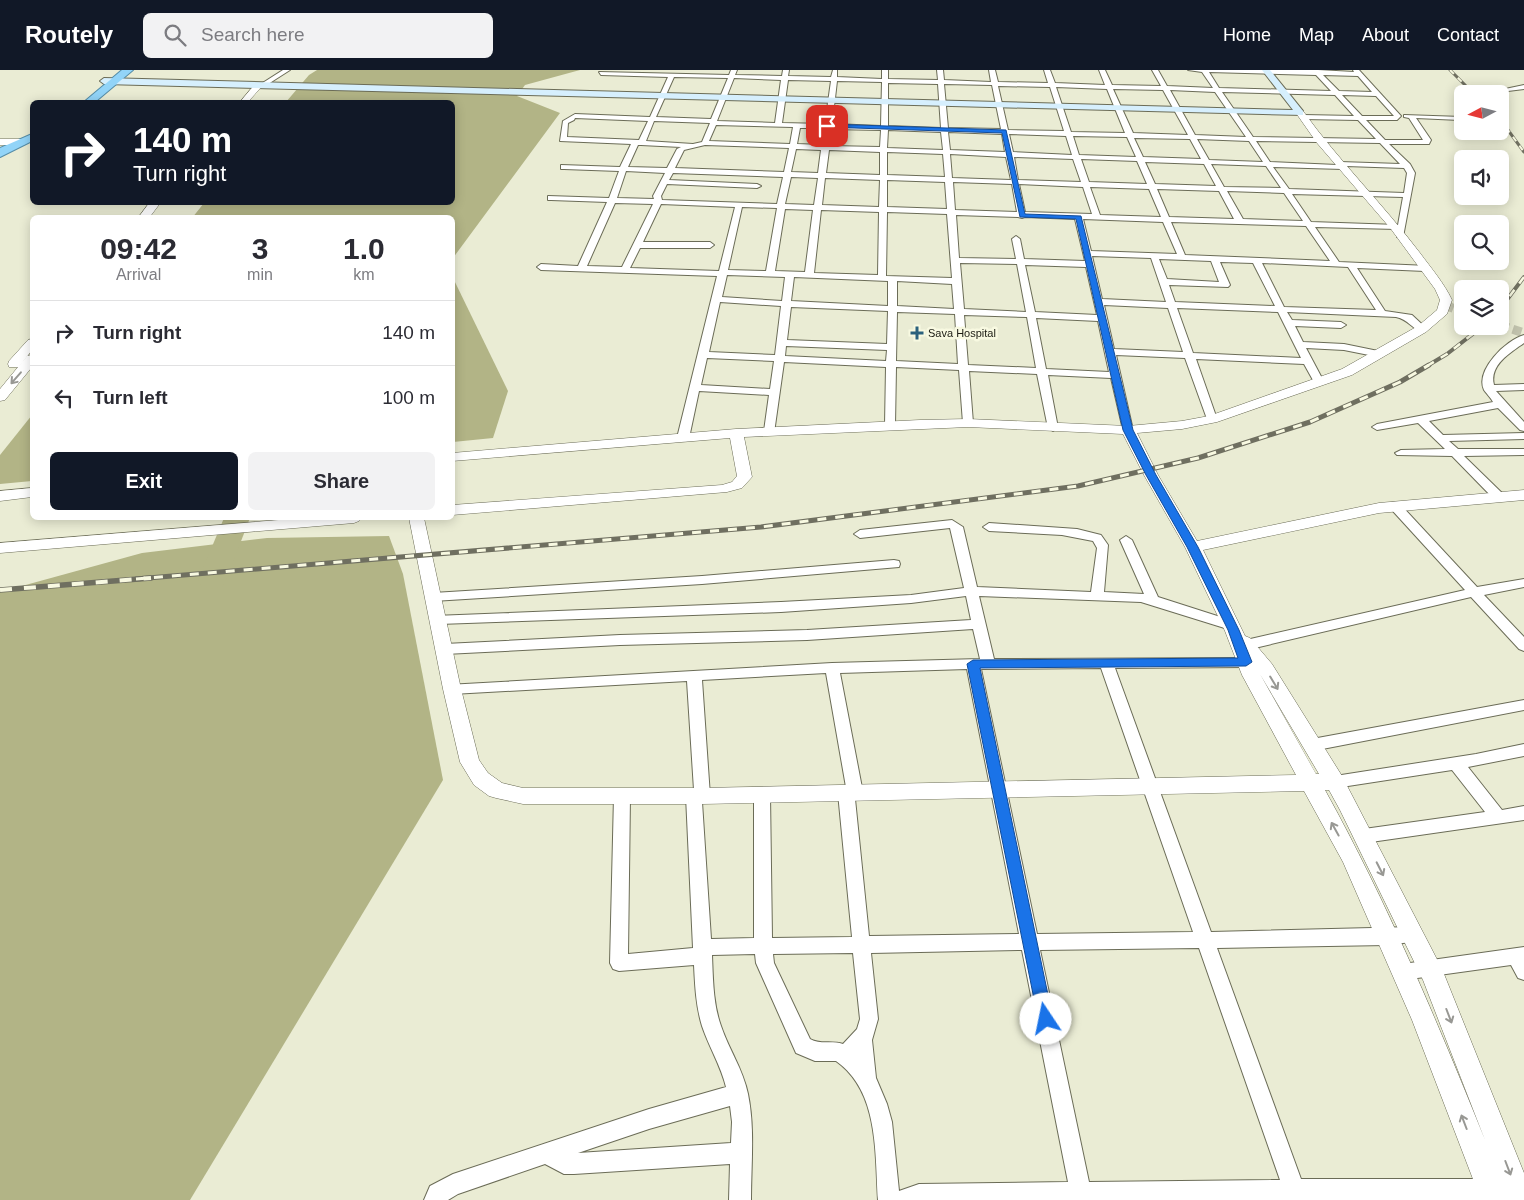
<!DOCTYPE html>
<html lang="en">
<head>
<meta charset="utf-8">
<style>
	:root { --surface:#fff; --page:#f2f2f3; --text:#2b2b33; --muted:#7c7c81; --line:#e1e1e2; --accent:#111827 }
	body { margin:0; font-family:Helvetica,sans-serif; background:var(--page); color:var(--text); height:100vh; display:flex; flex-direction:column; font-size:19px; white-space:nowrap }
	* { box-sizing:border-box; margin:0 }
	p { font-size:16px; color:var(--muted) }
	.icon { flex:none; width:28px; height:28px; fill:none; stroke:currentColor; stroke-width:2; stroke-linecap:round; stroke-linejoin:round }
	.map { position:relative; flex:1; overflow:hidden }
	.drawer { position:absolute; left:30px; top:145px; width:425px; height:305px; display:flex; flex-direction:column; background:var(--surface); border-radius:8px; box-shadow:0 2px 12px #0003 }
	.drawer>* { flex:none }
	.guide { position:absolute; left:30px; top:30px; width:425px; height:105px; border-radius:8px; box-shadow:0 2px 12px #0003; background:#111827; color:#fff; overflow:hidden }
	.needle { width:32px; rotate:263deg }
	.fabs { position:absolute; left:1454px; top:15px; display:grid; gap:10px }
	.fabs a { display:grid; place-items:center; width:55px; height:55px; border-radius:8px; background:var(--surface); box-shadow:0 2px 12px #0003; font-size:25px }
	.pin { position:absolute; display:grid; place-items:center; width:42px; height:42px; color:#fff; margin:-21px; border-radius:10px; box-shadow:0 2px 8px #0006 }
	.me { position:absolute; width:55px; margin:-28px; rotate:349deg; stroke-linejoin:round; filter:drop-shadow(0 0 4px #0008) }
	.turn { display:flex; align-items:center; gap:18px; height:105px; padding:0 20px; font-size:22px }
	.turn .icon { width:65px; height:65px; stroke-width:2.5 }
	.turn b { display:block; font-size:35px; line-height:42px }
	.eta { display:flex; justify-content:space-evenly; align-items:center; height:85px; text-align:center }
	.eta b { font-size:30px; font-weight:800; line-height:35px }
	.primary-button { display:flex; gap:10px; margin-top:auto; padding:10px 20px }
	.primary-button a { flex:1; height:58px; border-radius:8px; background:var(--accent); color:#fff; font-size:20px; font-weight:800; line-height:58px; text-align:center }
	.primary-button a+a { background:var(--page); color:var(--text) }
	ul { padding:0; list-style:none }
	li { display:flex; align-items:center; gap:15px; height:65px; padding:0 20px; border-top:1px solid var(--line) }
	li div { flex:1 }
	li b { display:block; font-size:19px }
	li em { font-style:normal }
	header { display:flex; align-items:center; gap:30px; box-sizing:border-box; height:70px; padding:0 25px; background:var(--accent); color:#fff }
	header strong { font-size:24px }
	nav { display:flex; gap:28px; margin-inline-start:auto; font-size:18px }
	.search { width:350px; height:45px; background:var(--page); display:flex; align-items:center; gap:12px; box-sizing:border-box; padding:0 18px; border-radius:8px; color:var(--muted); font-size:19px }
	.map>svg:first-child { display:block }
	.water { fill:#b2b486 }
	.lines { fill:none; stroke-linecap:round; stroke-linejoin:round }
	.river { fill:#b2b486; fill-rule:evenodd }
	.minor-tunnel { stroke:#c1c2ad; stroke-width:9; stroke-dasharray:9 4.5; stroke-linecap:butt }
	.minor-casing { stroke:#6b6c57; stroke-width:2 }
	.tertiary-casing { stroke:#6b6c57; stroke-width:1 }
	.secondary-casing { stroke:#6b6c57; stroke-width:2 }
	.trunk-casing { stroke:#568da7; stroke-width:2 }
	.minor { fill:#fff; fill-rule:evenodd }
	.tertiary { fill:#fff; fill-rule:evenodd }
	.secondary { fill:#d6effd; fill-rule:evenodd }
	.trunk { fill:#92d4f8; fill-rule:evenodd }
	.rail-far3-casing { stroke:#6f6f60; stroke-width:3 }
	.rail-far2-casing { stroke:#6f6f60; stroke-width:4 }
	.rail-far1-casing { stroke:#6f6f60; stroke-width:5 }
	.rail-casing { stroke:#6f6f60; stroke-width:5.5 }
	.rail-far3 { stroke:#f8f9e1; stroke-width:2; stroke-dasharray:5.5; stroke-linecap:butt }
	.rail-far2 { stroke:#f8f9e1; stroke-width:2.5; stroke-dasharray:8; stroke-linecap:butt }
	.rail-far1 { stroke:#f8f9e1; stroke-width:3; stroke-dasharray:9; stroke-linecap:butt }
	.rail { stroke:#f8f9e1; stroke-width:4; stroke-dasharray:12; stroke-linecap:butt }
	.oneway { stroke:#989894 }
	.route { fill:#1a73e8; stroke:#114b97 }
	.poi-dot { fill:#2b617c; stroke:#f8f9e1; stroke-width:2 }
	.labels { text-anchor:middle; stroke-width:5; stroke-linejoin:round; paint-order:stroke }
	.far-poi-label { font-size:11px; fill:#1b1b12; stroke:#f8f9e1; text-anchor:start }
</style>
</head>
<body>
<header>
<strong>Routely</strong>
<div class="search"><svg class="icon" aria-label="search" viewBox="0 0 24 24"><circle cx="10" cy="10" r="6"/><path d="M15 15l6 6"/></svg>Search here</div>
<nav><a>Home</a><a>Map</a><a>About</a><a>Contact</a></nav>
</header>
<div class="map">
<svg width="1524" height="1130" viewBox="0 0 1524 1130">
	<rect width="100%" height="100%" fill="#eaecd4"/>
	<g class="water">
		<path d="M317,0h263l-55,15 -8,11 43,17 -107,145 -1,-40h-260l12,-15 248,-1v-100h-166l23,-27z"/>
		<path d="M453,208l55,113 -15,47 -40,4z"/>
		<path d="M32,345v66l-32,3v-29z"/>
		<path d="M389,466l14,38 40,206 -253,420h-190v-608l142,-39 125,-15z"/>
	</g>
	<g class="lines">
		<path class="river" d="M224,448h26l-24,62 -4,7 -10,2 -10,-2 -4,-7z"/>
		<g class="minor-tunnel">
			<path d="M1445,235l17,7"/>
			<path d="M1500,255l24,8"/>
		</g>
		<defs>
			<g id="minor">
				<path d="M283,0h7l-25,16h-4v-2z"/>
				<path d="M731,0h6l-2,5 47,1 1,-6h6l-1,6 43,1 2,-7h4v7l45,2v-9h6v9l50,1 -1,-10h6l1,10 47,2 -2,-12h6l3,12 50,1 -4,-13h6l5,13 50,2 -6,-15h6l7,15 49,1 -9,-16h6l9,16 46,2 -11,-16 -14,-2h130l36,2 -1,-2h6l42,46 -4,4h-31l19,20h38l-14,-22 -5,-1v-2l58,2v2l-2,1 -44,-2 15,22 -2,4h-40l21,20 5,9 -12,64h-6v-8l-82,-2 24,35 89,4v4l-3,1 -68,-3 28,43 27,4 15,14 -5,3c-11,-4 -13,-12 -26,-15l-109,-5 5,8 49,2 5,3 -5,3 -46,-2 8,16 41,2 39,8 1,2 -5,3 -35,-7 -38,-2 18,34 -5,3 -5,-3 -10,-18 -108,-5 21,60 -5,3 -5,-3 -22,-61 -69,-3 17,75 -5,3 -5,-3 -12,-52 -63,-3 10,53 -5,3 -5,-3 -11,-54 -68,-3 4,52 -5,3 -5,-3 -4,-53 -63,-3 -1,58 -5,3 -5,-3 1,-58 -102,-5 -10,71 -4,1 -6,-3 5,-36 -70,-4 -10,47 -6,3 -4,-1 -2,-2 40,-162 -176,-6 -4,-3 4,-3 37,2 29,-64 -56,-2h-3v-4l61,2 10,-27 -55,-2h-3v-4l59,2 11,-23 -71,-3 3,-20 12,-7 75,3 18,-40 -67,-2 -2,-3 130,3zM1209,2l107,3 15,16 -112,-3zM1323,5l35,1 14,16 -33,-1zM674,7l54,1 -17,41 -55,-2zM734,8l47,2 -6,43 -58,-2zM788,10l43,1 -6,43 -43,-1zM837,11l45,1 -1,44 -49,-2zM888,13l50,1 3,44 -53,-2zM944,14l48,1 9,44 -53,-1zM998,16l52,1 14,44 -56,-1zM1056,17l51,2 18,44 -54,-1zM1113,19l50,1 25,45 -55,-2zM1170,20l45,2 31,45 -51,-2zM1222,22l113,3 19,21 -51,-1 -3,2 3,2 55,1 18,19 -123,-2zM1342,25l34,1 18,20h-32zM575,48l73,3 -9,19 -72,-3 1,-14 6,-3zM654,51l56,2 -8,19 -9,2 -47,-3zM716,55l77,2 -3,17 -81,-3zM800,58h24l-2,17 -25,-1zM831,59l50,1 -1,17 -51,-1zM888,60l53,2 2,18 -56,-2zM948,62l54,2 3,18 -55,-2zM1009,64l57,2 6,19 -59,-3zM1073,66l54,1 9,20 -57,-2zM1134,68l56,1 11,20 -58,-2zM1197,69l52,2 14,21 -54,-2zM1256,71l124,2 20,21 -60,-2 -3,3 -67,-3zM638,75h3l40,2 -4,2 -10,19 -39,-1zM705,75l84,3 -5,24 -109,-4 9,-18zM796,79l25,1 -3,23 -27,-1zM829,80l51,2v23l-54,-2zM887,82l56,2 2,23 -58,-2zM950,84l56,3 5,23 -59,-2zM1014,87l59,2 8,23 -63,-2zM1081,89l56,2 10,23 -58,-2zM1145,92l59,2 12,22 -61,-2zM1211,94l55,2 15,22 -57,-1zM1346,96l58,2 3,5 -3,20 -115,-4 -16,-22 70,2zM626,101l39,2 -12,23 1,3 -37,-1zM673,103l110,4 -6,27 -115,-4 -1,-4 6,-12 90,4 4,-2 -4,-2 -88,-4zM791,107l27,1 -4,27 -29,-1zM825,108l55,2 -1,27 -57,-2zM887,110l58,2 2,27 -60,-2zM953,112l59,2 5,28 -62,-2zM1019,114l64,3 9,27 -67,-2zM1090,117l59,2 12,28 -61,-2zM1157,119l62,2 15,28 -65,-2zM1227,121l57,2 19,28 -60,-2zM1292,124l111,3 -5,28 -87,-3zM615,133l38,1 -31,63 -35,-1zM661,134l74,3 -16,64 -89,-3 10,-20h70l4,-3 -4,-3h-67zM742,137l35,1 -11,63 -38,-1zM785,139l28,1 -8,62 -30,-1zM821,140l58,2 -1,63 -64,-2zM887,142l60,2 5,64 -66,-2zM956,145l62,2 4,1 3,-1 50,2 10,42 -61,-2 -4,-20 -4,-3 -4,3 4,20 -57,-1zM1083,149l80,3 14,32 -86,-3zM1171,152l135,4 24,35 -145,-6zM1092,186l59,2 15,44 -64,-3zM1159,189l52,2 8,21 -52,-3zM1220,192l33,1 22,43 -100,-4 -6,-17 59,2 2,-2zM960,193l57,1 9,48 -62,-3zM1262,193l86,4 28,43 -92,-3zM1025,195l61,2 11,48 -62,-3zM727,205l58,2 -3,24 -60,-4zM794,207l94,4v25l-97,-5zM897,211l55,3 2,25 -57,-3zM720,232l61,4 -6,49 -66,-3zM1104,235l64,3 15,44 -69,-3zM791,237l97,4 -1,33 -100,-4zM1177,238l101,4 23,46 -108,-5zM897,242l58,2 3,50 -62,-3zM964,245l63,2 9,51 -68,-3zM1036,248l62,3 11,51 -63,-3zM786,276l101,4 -1,11 -101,-5zM707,288l67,3 -4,28 -69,-4z"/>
				<path d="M1524,15v4l-16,2 -3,-2z"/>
				<path d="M1524,265v8c-14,10 -35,22 -30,42l30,-1v6l-28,1 28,31v9l-4,-1 -22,-22 -69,13 14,14 81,-2v6l-75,2 9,8h66v6l-60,1 38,37 2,3 -2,3h-8l-42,-43 -55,-1 -2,-2 6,-3 44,-1 -27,-26 -41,7 -5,-3 5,-3 116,-22c-2,-4 -7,-9 -9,-12 -9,-20 22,-50 40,-55z"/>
				<path d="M1395,432l4,1 78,84 47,-8v8l-40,8 40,42v14l-5,-2 -48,-52 -225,53 -5,-2 -2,-3 2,-3 5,-2 219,-50 -74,-81 -2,-3 2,-3z"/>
				<path d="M952,450l11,7 14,60 114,5 6,-44 -4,-7 -31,-6 -73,-4 -6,-4 6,-4 88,6 24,6 7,10 -4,47 40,2 -24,-54 6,-4 6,4 26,57 78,25 2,3 -2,3 -5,2 -90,-28 -162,-6 15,63 257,-1 2,4 -2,4 -5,1 -131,1 96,264 202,-5 6,2 3,6 -3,6 -32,4 -170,3 84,231h190l7,4 4,7 -4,7 -6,3h-614c-3,-47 1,-109 -42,-139h-21l-19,-8 -40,-90 -1,-9 -43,1c1,24 1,49 9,71 8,24 22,43 27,68 7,34 3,71 3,106h-22l1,-36 -156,10h-10l-19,-10 -87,30 -10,6h-24l6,-14 23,-12 196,-65 77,-22c-5,-21 -17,-40 -24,-61 -6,-20 -7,-40 -8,-61l-75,6 -6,-2 -3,-6 4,-167 2,-5 6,-1 6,1 2,5 -2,158 65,-6 -7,-152 2,-5 6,-1 -7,-109 -235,13 -5,-1 -2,-4 2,-4 385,-22 148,-4 -7,-30 -166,11 -187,5 -175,9 -5,-2 -2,-3 2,-3 5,-2 175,-9 187,-5 164,-10 -5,-24 -55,7 -130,9 -342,12 -5,-2 -2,-3 2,-3 347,-14 130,-7 53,-7 -14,-60 -90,10 -6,-4 6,-4zM1101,598l92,264 -156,2 -56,-265zM967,599l52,265 -150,2 -14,-137 6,-2 2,-4 -23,-120zM826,603l20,114 -6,2 -2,4 14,144 -80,1 -2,-143 -2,-5 -6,-1 -6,1 -2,5v143l-43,1 -9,-137 6,-1 2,-5 -8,-116zM1199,878l81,232 -191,2 -49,-232zM1022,880l46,232 -149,2 -20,7 -7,-69 -5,-18 -11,-26 -4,-38 6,-21 -7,-66zM853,883l7,66 -3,10 -14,15c-11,-4 -23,1 -33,-5l-36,-76 -1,-9zM730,1036l2,16 -1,21 -153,10 71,-24z"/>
				<path d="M894,490l5,1 1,3 -1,3 -197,17 -269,17 -5,-1 -2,-3 2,-3 5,-1 269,-17z"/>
				<path d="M1524,630v10l-212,41 -5,-2 -3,-4 3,-4 5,-2z"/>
				<path d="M1524,674v12l-56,11 34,43 22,-4v14l-160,23 -6,-2 -2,-5 2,-5 6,-2 121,-17 -33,-42 -117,18 -6,-2 -2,-4 2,-4 6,-2 141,-22z"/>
				<path d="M1524,877v33l-6,-2 -7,-13 -108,15 -6,-2 -3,-6 3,-6 6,-2z"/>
			</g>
			<g id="tertiary">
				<path d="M256,13l7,2 -15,17h-8z"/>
				<path d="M1300,40l3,1c36,50 80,93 117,142 11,15 24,30 32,47l-5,14 -21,18 -74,43 -135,47 -35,7 -45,4 21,42 39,66 182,-38 145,-13v10l-145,13 -176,37 42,86 5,2 22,26 70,112 100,193 82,204v27h-43l-69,-180 -69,-158 -39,-71 -602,13h-179l-27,-6 -7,-2 -15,-11 -14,-23 -17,-73 -34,-171h15l37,171 18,71 9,13 14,10 21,5h179l594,-13 -54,-100 -17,-44 -40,-84 -41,-72 -21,-41 -155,-7 -224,10 8,40 -10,11 -15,4 -275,23v-10l270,-20 10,-3 5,-6 -7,-38 -278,23v-8l284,-24 184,-9 48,-1 160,7 54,-5 27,-5 133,-47 76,-43 19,-16 3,-10 -5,-11 -44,-60 -74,-86 -21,-30zM1260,604l59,100h-3zM1325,720h4l11,20 83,170 62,160c-48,-119 -98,-238 -160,-350z"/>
				<path d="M0,69h23l5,3 -5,3h-23z"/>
				<path d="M150,132h11l-12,16h-11z"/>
				<path d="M32,269v11l-13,17h-10l-1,-3 1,-3 19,-21z"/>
				<path d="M32,285v12l-27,33 -5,1v-12l27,-33z"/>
				<path d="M32,418v9l-32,4v-10z"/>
				<path d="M303,448h59l-3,3 -5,2 -354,30v-10z"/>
			</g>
			<path id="secondary" d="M1262,0h8l33,41v4l-1199,-31 -4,-3 4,-3 1189,32z"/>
			<g id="trunk">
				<path d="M122,0h11l-38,32h-11z"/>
				<path d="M32,64v7l-32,16v-9z"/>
			</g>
		</defs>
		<use href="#minor" class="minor-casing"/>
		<use href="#tertiary" class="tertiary-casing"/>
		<use href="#secondary" class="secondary-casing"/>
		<use href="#trunk" class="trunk-casing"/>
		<use href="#minor" class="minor"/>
		<use href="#tertiary" class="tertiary"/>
		<use href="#secondary" class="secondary"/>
		<use href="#trunk" class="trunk"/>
		<defs>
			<g id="rail-far3">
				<path d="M1450,0l24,24"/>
				<path d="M1500,49l24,33"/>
			</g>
			<g id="rail-far2">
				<path d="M1500,239l24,-32"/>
				<path d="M1427,296l20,-12 36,-28"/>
			</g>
			<path id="rail-far1" d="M136,509l625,-52 317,-41 120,-28 112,-36 90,-40 29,-17"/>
			<path id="rail" d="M0,520l151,-12"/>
		</defs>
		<use href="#rail-far3" class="rail-far3-casing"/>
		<use href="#rail-far2" class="rail-far2-casing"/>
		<use href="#rail-far1" class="rail-far1-casing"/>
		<use href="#rail" class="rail-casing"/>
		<use href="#rail-far3" class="rail-far3"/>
		<use href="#rail-far2" class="rail-far2"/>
		<use href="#rail-far1" class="rail-far1"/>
		<use href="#rail" class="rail"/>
	</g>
	<defs><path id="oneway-shaft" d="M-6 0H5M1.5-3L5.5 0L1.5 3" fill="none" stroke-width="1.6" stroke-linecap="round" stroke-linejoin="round" transform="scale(1.25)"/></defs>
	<g class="oneway">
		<use href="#oneway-shaft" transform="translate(16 308) rotate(131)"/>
		<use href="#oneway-shaft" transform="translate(1274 613) rotate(59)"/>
		<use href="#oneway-shaft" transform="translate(1335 759) rotate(-119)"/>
		<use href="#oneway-shaft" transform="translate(1380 799) rotate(63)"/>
		<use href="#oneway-shaft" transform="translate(1449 946) rotate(69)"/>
		<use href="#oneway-shaft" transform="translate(1464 1052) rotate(-111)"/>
		<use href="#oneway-shaft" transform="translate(1508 1098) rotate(69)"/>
	</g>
	<path class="route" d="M827,54l179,6 19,84 56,2 52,214 23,45 42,72 41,83 13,32 -6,4 -266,2 73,351 -2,6 -5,2 -6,-2 -2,-6 -71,-355 6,-4 265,-2 -10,-28 -41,-83 -41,-72 -23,-45 -47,-211 -56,-2 -18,-84 -177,-6z"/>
	<path class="poi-dot" d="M914.5 255.5h5v5h5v5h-5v5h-5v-5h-5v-5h5z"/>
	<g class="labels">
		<g class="far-poi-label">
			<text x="928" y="267">Sava Hospital</text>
		</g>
	</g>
</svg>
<div class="fabs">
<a><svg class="needle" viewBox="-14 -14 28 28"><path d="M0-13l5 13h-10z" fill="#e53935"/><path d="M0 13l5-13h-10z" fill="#7c7c81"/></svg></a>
<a><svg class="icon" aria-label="sound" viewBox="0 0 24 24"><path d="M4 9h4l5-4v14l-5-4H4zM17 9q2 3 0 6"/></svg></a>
<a><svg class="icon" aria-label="search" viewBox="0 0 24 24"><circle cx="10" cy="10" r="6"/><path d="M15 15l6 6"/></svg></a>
<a><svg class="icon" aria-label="layers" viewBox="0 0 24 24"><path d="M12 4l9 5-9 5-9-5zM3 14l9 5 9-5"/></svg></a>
</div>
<div class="pin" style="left:827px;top:56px;background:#d93025"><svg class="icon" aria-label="arrive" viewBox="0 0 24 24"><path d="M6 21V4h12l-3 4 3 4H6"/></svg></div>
<svg class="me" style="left:1046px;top:949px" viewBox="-20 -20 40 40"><circle r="19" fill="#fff"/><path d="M0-13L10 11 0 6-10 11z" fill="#1a73e8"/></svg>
<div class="guide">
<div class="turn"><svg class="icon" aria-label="right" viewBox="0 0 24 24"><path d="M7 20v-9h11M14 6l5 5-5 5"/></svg><div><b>140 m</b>Turn right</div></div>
</div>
<section class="drawer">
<div class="eta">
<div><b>09:42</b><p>Arrival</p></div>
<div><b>3</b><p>min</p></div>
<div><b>1.0</b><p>km</p></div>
</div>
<ul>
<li><svg class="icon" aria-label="right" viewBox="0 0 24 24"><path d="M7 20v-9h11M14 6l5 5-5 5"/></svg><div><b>Turn right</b></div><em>140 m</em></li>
<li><svg class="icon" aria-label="left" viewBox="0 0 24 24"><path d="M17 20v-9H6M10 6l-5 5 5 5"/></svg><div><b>Turn left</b></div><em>100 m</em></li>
</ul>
<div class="primary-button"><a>Exit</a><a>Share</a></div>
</section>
</div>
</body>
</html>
